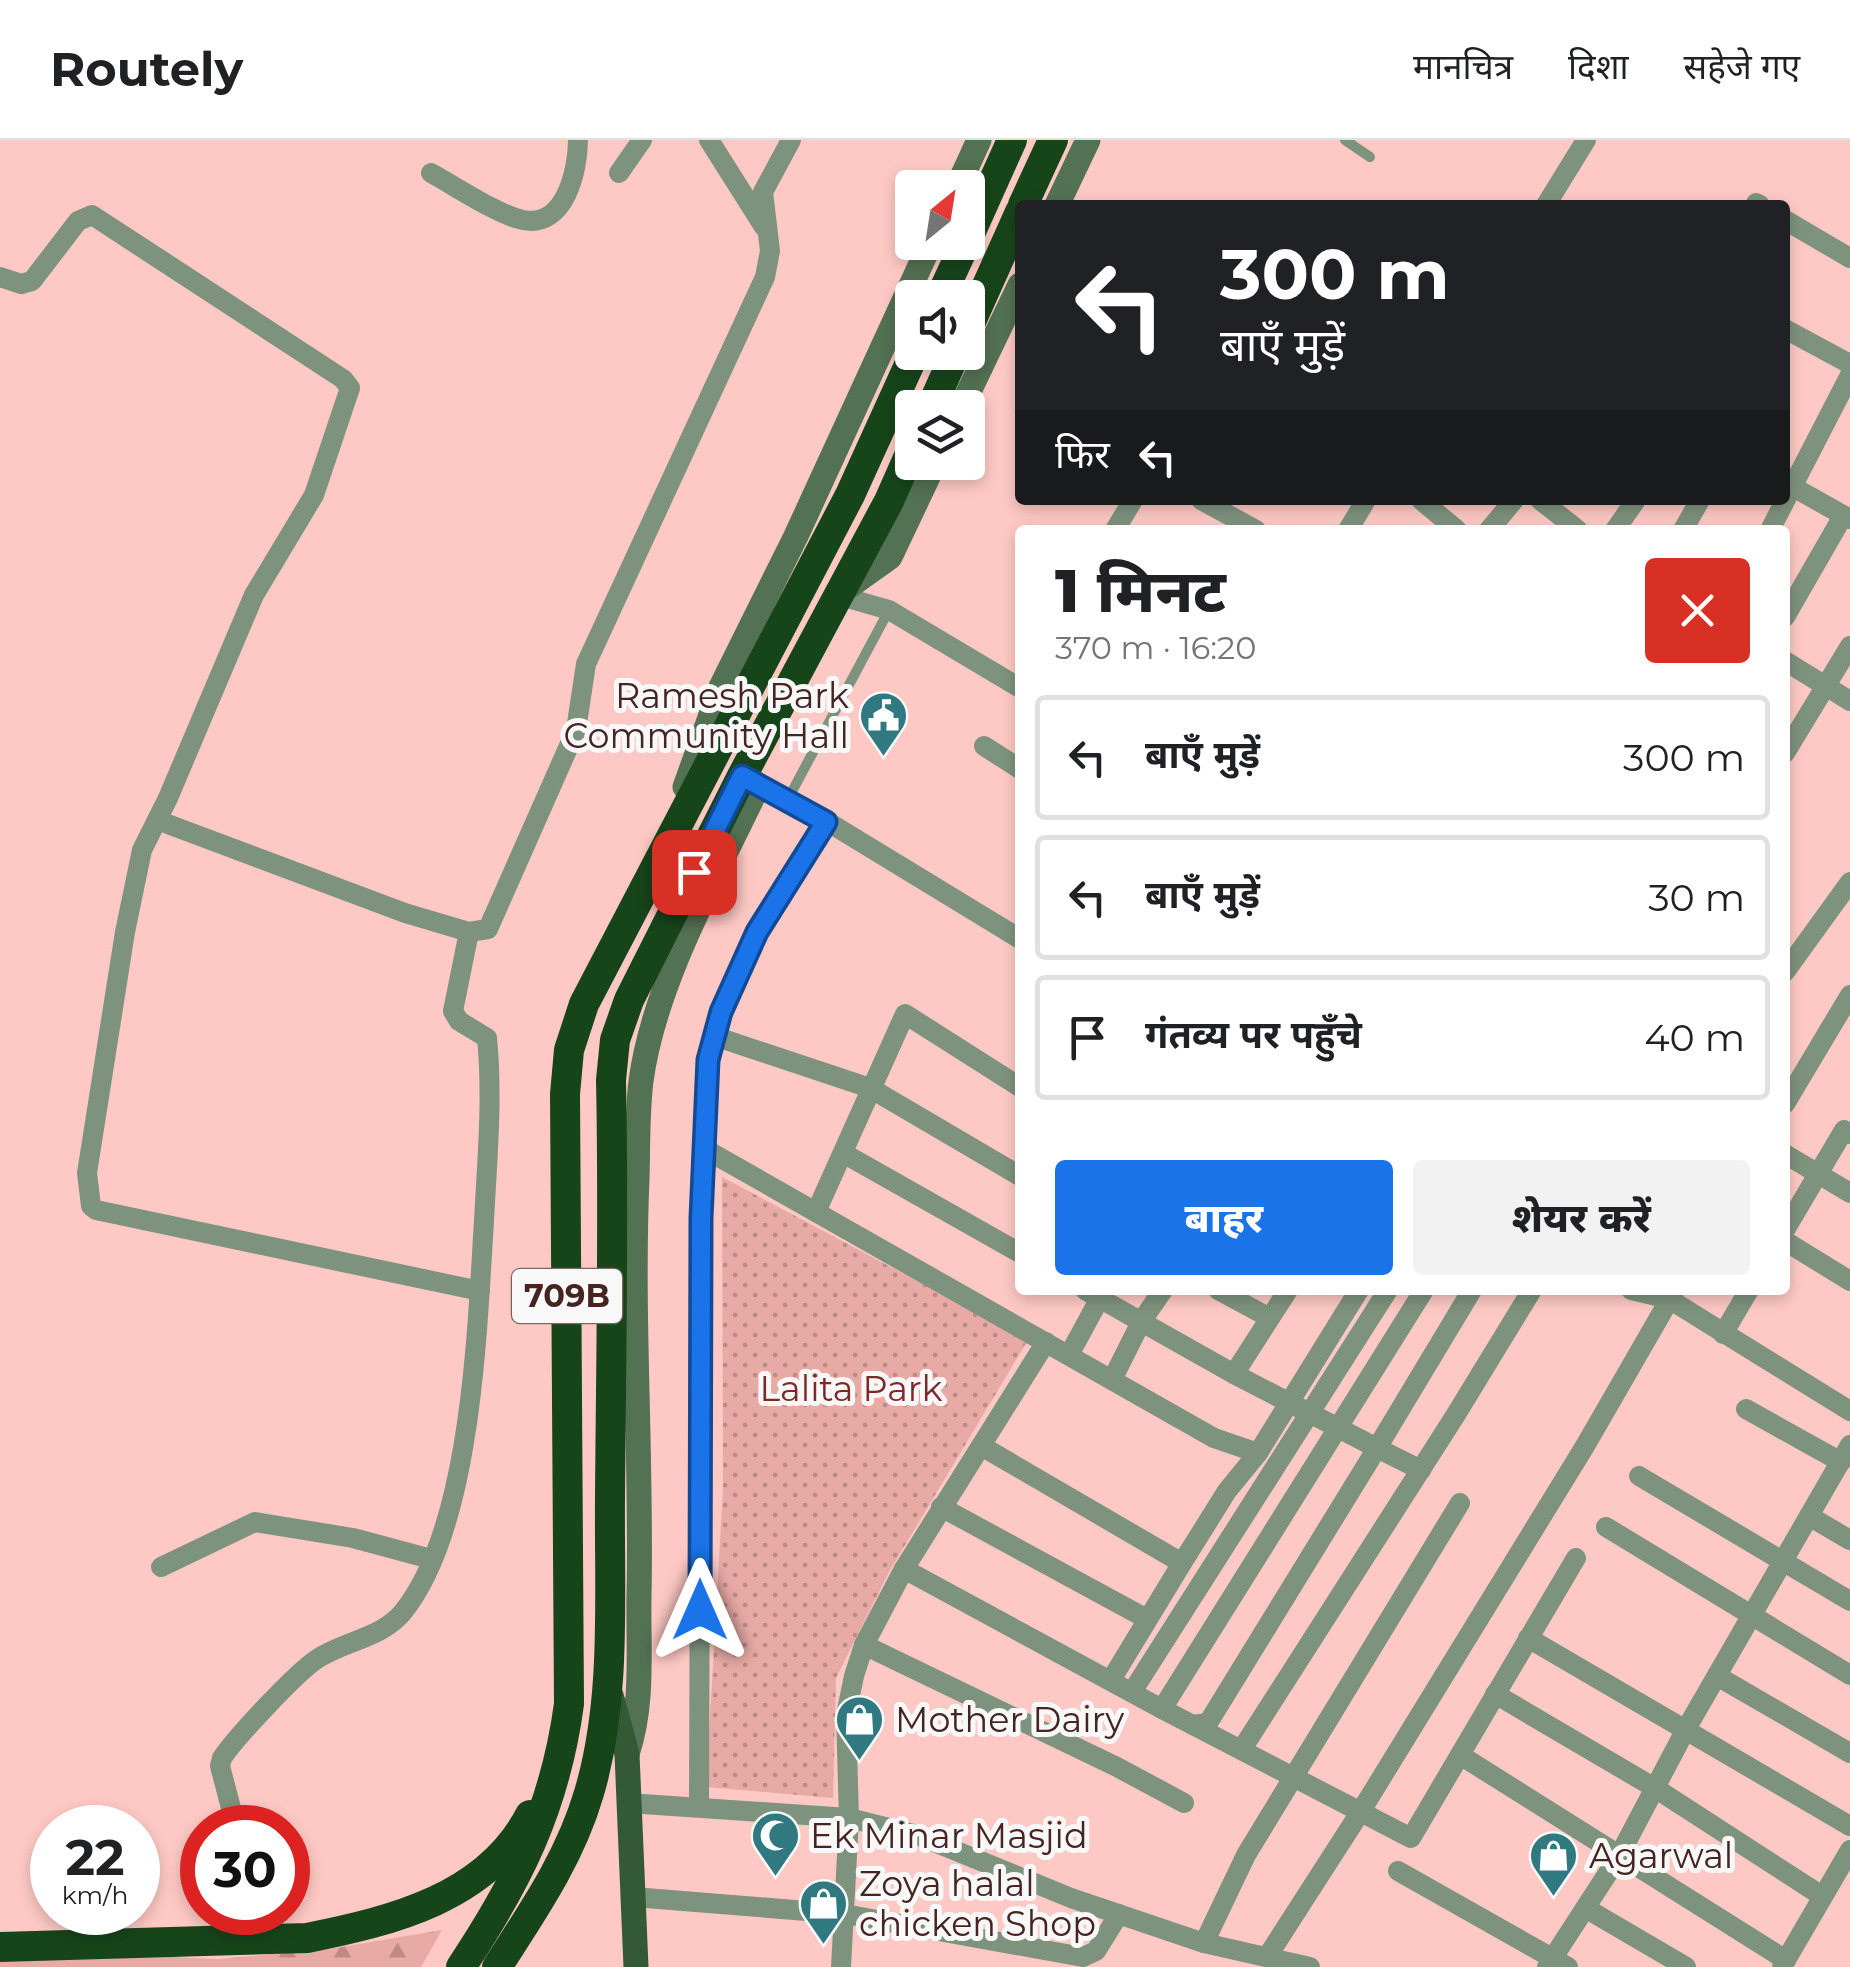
<!DOCTYPE html>
<html lang="hi">
<head>
<meta charset="utf-8">
<style>
	:root { --surface:#fff; --page:#f2f2f2; --text:#202124; --muted:#757577; --line:#e0e0e0; --accent:#1a73e8 }
	body { margin:0; font-family:Montserrat,"Noto Sans Devanagari",sans-serif; background:var(--page); color:var(--text); height:100vh; display:flex; flex-direction:column; font-size:38px; white-space:nowrap }
	* { box-sizing:border-box; margin:0 }
	p { font-size:32px; color:var(--muted) }
	.icon { flex:none; width:55px; height:55px; fill:none; stroke:currentColor; stroke-width:2; stroke-linecap:round; stroke-linejoin:round }
	.map { position:relative; flex:1; overflow:hidden }
	.side { position:absolute; left:1015px; top:385px; width:775px; height:770px; display:flex; flex-direction:column; background:var(--surface); border-radius:10px; box-shadow:0 5px 15px #0003 }
	.side>* { flex:none }
	.banner { position:absolute; left:1015px; top:60px; width:775px; height:305px; border-radius:10px; box-shadow:0 5px 15px #0003; background:#202124; color:#fff; overflow:hidden }
	.needle { width:65px; rotate:30deg }
	.buttons { position:absolute; left:895px; top:30px; display:grid; gap:20px }
	.buttons a { display:grid; place-items:center; width:90px; height:90px; border-radius:10px; background:var(--surface); box-shadow:0 5px 15px #0003; font-size:50px }
	.speed { position:absolute; left:30px; top:1665px; display:flex; gap:20px; font-size:50px; font-weight:700; text-align:center }
	.speed>* { display:grid; place-content:center; width:130px; height:130px; border-radius:50%; background:var(--surface); box-shadow:0 5px 15px #0003; line-height:1 }
	.speed small { font-size:25px; font-weight:400 }
	.speed .limit { border:15px solid #d22; background:#fff; color:#111 }
	.pin { position:absolute; display:grid; place-items:center; width:85px; height:85px; color:#fff; margin:-42px; border-radius:20px; box-shadow:0 5px 15px #0006 }
	.me { position:absolute; width:110px; margin:-55px; rotate:0deg; stroke-linejoin:round; filter:drop-shadow(0 0 8px #0008) }
	.turn { display:flex; align-items:center; gap:35px; height:210px; padding:0 40px; font-size:45px }
	.turn .icon { width:130px; height:130px; stroke-width:2.5 }
	.turn b { display:block; font-size:70px; line-height:85px }
	.then { display:flex; align-items:center; height:95px; padding:0 40px; background:#0003; gap:20px; font-size:38px }
	.round { display:grid; place-items:center; flex:none; width:105px; height:105px; border-radius:10px; background:var(--page) }
	.overview { display:flex; align-items:center; justify-content:space-between; height:170px; padding:0 40px }
	h1 { font-size:60px; font-weight:800; line-height:75px }
	.action { display:flex; gap:20px; margin-top:auto; padding:20px 40px }
	.action a { flex:1; height:115px; border-radius:10px; background:var(--accent); color:#fff; font-size:40px; font-weight:800; line-height:115px; text-align:center }
	.action a+a { background:var(--page); color:var(--text) }
	ul { padding:0; list-style:none }
	li { display:flex; align-items:center; gap:30px; height:125px; margin:0 20px 15px; padding:0 20px; border:5px solid var(--line); border-radius:10px }
	li div { flex:1 }
	li b { display:block; font-size:38px }
	li em { font-style:normal }
	header { display:flex; align-items:center; gap:60px; box-sizing:border-box; height:140px; padding:0 50px; background:var(--surface); border-bottom:2px solid var(--line) }
	header strong { font-size:48px }
	nav { display:flex; gap:55px; margin-inline-start:auto; font-size:35px }
	.map>svg:first-child { display:block }
	.forest { fill:url(#forest-firs) }
	.park { fill:url(#park-dots) }
	.lines { fill:none; stroke-linecap:round; stroke-linejoin:round }
	.lane { stroke:#7e937e; stroke-width:10 }
	.street { stroke:#7e937e; stroke-width:20 }
	.secondary { stroke:#537153; stroke-width:25 }
	.primary { stroke:#345935; stroke-width:25 }
	.highway { stroke:#17451a; stroke-width:30 }
	.route-casing { stroke:#114b97; stroke-width:25 }
	.route { stroke:#1a73e8; stroke-width:18 }
	.labels { text-anchor:middle; stroke-width:10; stroke-linejoin:round; paint-order:stroke }
	.shield { fill:#f8f8f8; stroke:#7b6462; stroke-width:2.5 }
	.shield-label { font-size:32px; font-weight:bold; fill:#452421 }
	.poi-label { font-size:35px; fill:#452421; stroke:#f8f8f8; text-anchor:start }
	.park-label { font-size:35px; fill:#7c2927; stroke:#f8f8f8 }
</style>
</head>
<body>
<header>
<strong>Routely</strong>
<nav><a>मानचित्र</a><a>दिशा</a><a>सहेजे गए</a></nav>
</header>
<div class="map">
<svg width="1850" height="1827" viewBox="0 0 1850 1827">
	<defs>
		<pattern id="forest-firs" width="22" height="20" patternUnits="userSpaceOnUse" patternTransform="scale(2.5)"><rect width="22" height="20" fill="#e8aaa5"/><path d="M5 1l3.5 6h-7zM16 11l3.5 6h-7z" fill="#be8a86"/></pattern>
		<pattern id="park-dots" width="8" height="8" patternUnits="userSpaceOnUse" patternTransform="scale(2.5)"><rect width="8" height="8" fill="#e8aaa5"/><path d="M2 2h.1M6 6h.1" fill="none" stroke="#be8a86" stroke-width="1.8" stroke-linecap="round"/></pattern>
	</defs>
	<rect width="100%" height="100%" fill="#fec9c4"/>
	<path class="forest" d="M442,1790l-21,37h-421v-11l97,-2 121,5 111,-10z"/>
	<path class="park" d="M722,1037l306,163 -139,232 -53,106 -3,120 -127,-11 17,-298z"/>
	<g class="lines">
		<g class="lane">
			<path d="M1345,0l25,17"/>
			<path d="M788,659l101,-189"/>
		</g>
		<g class="street">
			<path d="M709,0l55,87"/>
			<path d="M431,33c24,13 67,42 92,47 42,9 55,-50 55,-80"/>
			<path d="M619,33l23,-33"/>
			<path d="M1756,63l4,2"/>
			<path d="M1546,65l40,-65"/>
			<path d="M1785,80l65,38"/>
			<path d="M0,137l21,7 11,-3 46,-60 14,-6 251,164 7,9 -36,107 -60,100 -86,203 -26,52 -17,82 -38,241 4,33 5,4 384,81"/>
			<path d="M1785,189l65,35"/>
			<path d="M1793,347l57,32"/>
			<path d="M1201,360l55,30"/>
			<path d="M1421,360l36,30"/>
			<path d="M1540,360l38,30"/>
			<path d="M1115,390l18,-30"/>
			<path d="M1348,390l18,-30"/>
			<path d="M1489,390l25,-30"/>
			<path d="M1615,390l21,-30"/>
			<path d="M1683,390l17,-30"/>
			<path d="M1770,390l80,-155"/>
			<path d="M837,455l52,15 131,78"/>
			<path d="M1785,477l58,-101"/>
			<path d="M1785,521l65,40"/>
			<path d="M984,606l36,23"/>
			<path d="M1785,613l65,-107"/>
			<path d="M758,646l47,22 215,131"/>
			<path d="M157,680l248,93 64,19 19,-3 88,-199 10,-66 179,-387 5,-26 -7,-59 28,-52"/>
			<path d="M1785,832l65,-90"/>
			<path d="M714,896l156,52 150,88"/>
			<path d="M1785,964l65,-109"/>
			<path d="M703,1008l511,290 44,15"/>
			<path d="M843,1013l177,100"/>
			<path d="M1785,1014l65,39"/>
			<path d="M816,1072l89,-198 115,73"/>
			<path d="M1785,1090l59,-100 6,4"/>
			<path d="M1785,1101l65,40"/>
			<path d="M1085,1150l149,84 143,74 -169,275 -15,2"/>
			<path d="M1218,1150l52,28"/>
			<path d="M1631,1150l38,9 181,112"/>
			<path d="M1723,1194l26,-44"/>
			<path d="M1069,1215l31,-57"/>
			<path d="M1234,1234l54,-84"/>
			<path d="M1112,1240l29,-58 22,-32"/>
			<path d="M1746,1269l95,53"/>
			<path d="M983,1307l199,116"/>
			<path d="M1421,1330l-44,-22 95,-158"/>
			<path d="M1639,1336l211,125"/>
			<path d="M941,1367l206,112"/>
			<path d="M1809,1376l41,24"/>
			<path d="M1606,1387l244,148"/>
			<path d="M161,1427l94,-45 98,16 78,21"/>
			<path d="M904,1429l258,140 249,129 165,-280"/>
			<path d="M1528,1498l322,188"/>
			<path d="M864,1505l253,122 67,36"/>
			<path d="M1717,1536l133,77"/>
			<path d="M1111,1540l71,-117 45,-72 31,-38 101,-163"/>
			<path d="M1132,1552l256,-402"/>
			<path d="M1495,1554l160,94 167,108"/>
			<path d="M1162,1569l262,-419"/>
			<path d="M1242,1609l213,-333 77,-126"/>
			<path d="M1460,1615l326,205 -4,7"/>
			<path d="M628,1663l221,15 68,17 154,63 133,45 106,24"/>
			<path d="M699,1665l2,-587 7,-158 13,-48 36,-80 69,-110"/>
			<path d="M236,1687l-16,-61 2,-8c15,-22 74,-85 95,-99 27,-18 65,-21 86,-47 69,-86 74,-283 81,-391 3,-60 9,-122 3,-183l-28,-17 -6,-10 16,-79"/>
			<path d="M1398,1731l170,96"/>
			<path d="M633,1757l211,17 239,43 13,-6 23,-37"/>
			<path d="M1587,1769l99,58"/>
			<path d="M1204,1803l42,-88 214,-352"/>
			<path d="M1267,1817l94,-146 224,-365 90,-156"/>
			<path d="M1786,1820l64,-110"/>
			<path d="M841,1827l8,-149 -3,-103 8,-39 10,-31 40,-76 142,-227"/>
			<path d="M1547,1827l72,-111 67,-127 164,-284"/>
		</g>
		<g class="secondary">
			<path d="M957,48l22,-48"/>
			<path d="M1057,65l31,-65"/>
			<path d="M961,268l59,-123"/>
			<path d="M841,452l49,-35 45,-95"/>
			<path d="M685,647l36,-100 75,-151 135,-294"/>
			<path d="M627,1614c17,-50 11,-105 12,-158 3,-139 -8,-278 -2,-417 1,-32 0,-66 4,-98 13,-98 75,-206 117,-295l-16,-10"/>
		</g>
		<path class="primary" d="M611,1555l16,59 9,213"/>
		<g class="highway">
			<path d="M1023,65l30,-65"/>
			<path d="M968,98l44,-98"/>
			<path d="M940,158l26,-56"/>
			<path d="M968,188l52,-116"/>
			<path d="M931,268l25,-56"/>
			<path d="M0,1807l307,-9c85,-17 180,-40 223,-123"/>
			<path d="M461,1827c57,-86 94,-159 108,-263l-4,-610 4,-44 15,-46 266,-509 65,-143"/>
			<path d="M497,1827c36,-56 73,-109 92,-174 28,-94 20,-198 21,-295 1,-139 4,-279 1,-418l4,-40 14,-40 113,-224 147,-275 23,-52"/>
		</g>
	</g>
	<g class="lines">
		<defs>
			<path id="route" d="M694,732l48,-96 84,46 -69,110 -36,80 -13,48 -7,158 -1,392"/>
		</defs>
		<use href="#route" class="route-casing"/>
		<use href="#route" class="route"/>
	</g>
	<defs>
		<symbol id="civic-pin" viewBox="-11 -11 22 30"><path d="M0 17L-7.5 6A9.5 9.5 0 1 1 7.5 6Z" fill="#317981" stroke="#f8f8f8"/><path d="M-.6-6.5H3V-4.5H.6V-3L4-1V1h2V6H-6V1h2V-1L-.6-3ZM-1.2 2.5V6h2.4V2.5Z" fill="#fff"/></symbol>
		<symbol id="shop-pin" viewBox="-11 -11 22 30"><path d="M0 17L-7.5 6A9.5 9.5 0 1 1 7.5 6Z" fill="#317981" stroke="#f8f8f8"/><path d="M-5-2.5h2.3a2.7 3.5 0 0 1 5.4 0H5L5.5 6h-11ZM-1.5-2.5h3a1.5 2.3 0 0 0-3 0Z" fill="#fff"/></symbol>
		<symbol id="mosque-pin" viewBox="-11 -11 22 30"><path d="M0 17L-7.5 6A9.5 9.5 0 1 1 7.5 6Z" fill="#317981" stroke="#f8f8f8"/><path d="M3.5-4.9A6 6 0 1 0 3.5 4.9A5 5 0 1 1 3.5-4.9Z" fill="#fff"/></symbol>
	</defs>
	<g fill-rule="evenodd">
		<use href="#civic-pin" x="856" y="548" width="55" height="75"/>
		<use href="#shop-pin" x="832" y="1552" width="55" height="75"/>
		<use href="#mosque-pin" x="748" y="1668" width="55" height="75"/>
		<use href="#shop-pin" x="1526" y="1688" width="55" height="75"/>
		<use href="#shop-pin" x="796" y="1736" width="55" height="75"/>
	</g>
	<g class="labels">
		<rect class="shield" x="512" y="1129" width="110" height="54" rx="8"/>
		<g class="shield-label">
			<text x="567" y="1167">709B</text>
		</g>
		<g class="poi-label">
			<text x="849" y="568" text-anchor="end">Ramesh Park<tspan x="849" dy="40">Community Hall</tspan></text>
			<text x="895" y="1592">Mother Dairy</text>
			<text x="810" y="1708">Ek Minar Masjid</text>
			<text x="1589" y="1728">Agarwal</text>
			<text x="859" y="1756">Zoya halal<tspan x="859" dy="40">chicken Shop</tspan></text>
		</g>
		<g class="park-label">
			<text x="851" y="1261">Lalita Park</text>
		</g>
	</g>
</svg>
<div class="buttons">
<a><svg class="needle" viewBox="-14 -14 28 28"><path d="M0-13l5 13h-10z" fill="#e53935"/><path d="M0 13l5-13h-10z" fill="#757577"/></svg></a>
<a><svg class="icon" aria-label="sound" viewBox="0 0 24 24"><path d="M4 9h4l5-4v14l-5-4H4zM17 9q2 3 0 6"/></svg></a>
<a><svg class="icon" aria-label="layers" viewBox="0 0 24 24"><path d="M12 4l9 5-9 5-9-5zM3 14l9 5 9-5"/></svg></a>
</div>
<div class="speed"><div>22<small>km/h</small></div><div class="limit">30</div></div>
<div class="pin" style="left:694px;top:732px;background:#d93025"><svg class="icon" aria-label="arrive" viewBox="0 0 24 24"><path d="M6 21V4h12l-3 4 3 4H6"/></svg></div>
<svg class="me" style="left:700px;top:1470px" viewBox="-20 -20 40 40"><path d="M0-17L14 15 0 8-14 15z" fill="#1a73e8" stroke="#fff" stroke-width="4"/></svg>
<div class="banner">
<div class="turn"><svg class="icon" aria-label="left" viewBox="0 0 24 24"><path d="M17 20v-9H6M10 6l-5 5 5 5"/></svg><div><b>300 m</b>बाएँ मुड़ें</div></div>
<div class="then">फिर<svg class="icon" aria-label="left" viewBox="0 0 24 24"><path d="M17 20v-9H6M10 6l-5 5 5 5"/></svg></div>
</div>
<section class="side">
<div class="overview"><div><h1>1 मिनट</h1><p>370 m · 16:20</p></div><a class="round" style="background:#d93025;color:#fff"><svg class="icon" aria-label="close" viewBox="0 0 24 24"><path d="M6 6l12 12M18 6L6 18"/></svg></a></div>
<ul>
<li><svg class="icon" aria-label="left" viewBox="0 0 24 24"><path d="M17 20v-9H6M10 6l-5 5 5 5"/></svg><div><b>बाएँ मुड़ें</b></div><em>300 m</em></li>
<li><svg class="icon" aria-label="left" viewBox="0 0 24 24"><path d="M17 20v-9H6M10 6l-5 5 5 5"/></svg><div><b>बाएँ मुड़ें</b></div><em>30 m</em></li>
<li><svg class="icon" aria-label="arrive" viewBox="0 0 24 24"><path d="M6 21V4h12l-3 4 3 4H6"/></svg><div><b>गंतव्य पर पहुँचे</b></div><em>40 m</em></li>
</ul>
<div class="action"><a>बाहर</a><a>शेयर करें</a></div>
</section>
</div>
</body>
</html>
